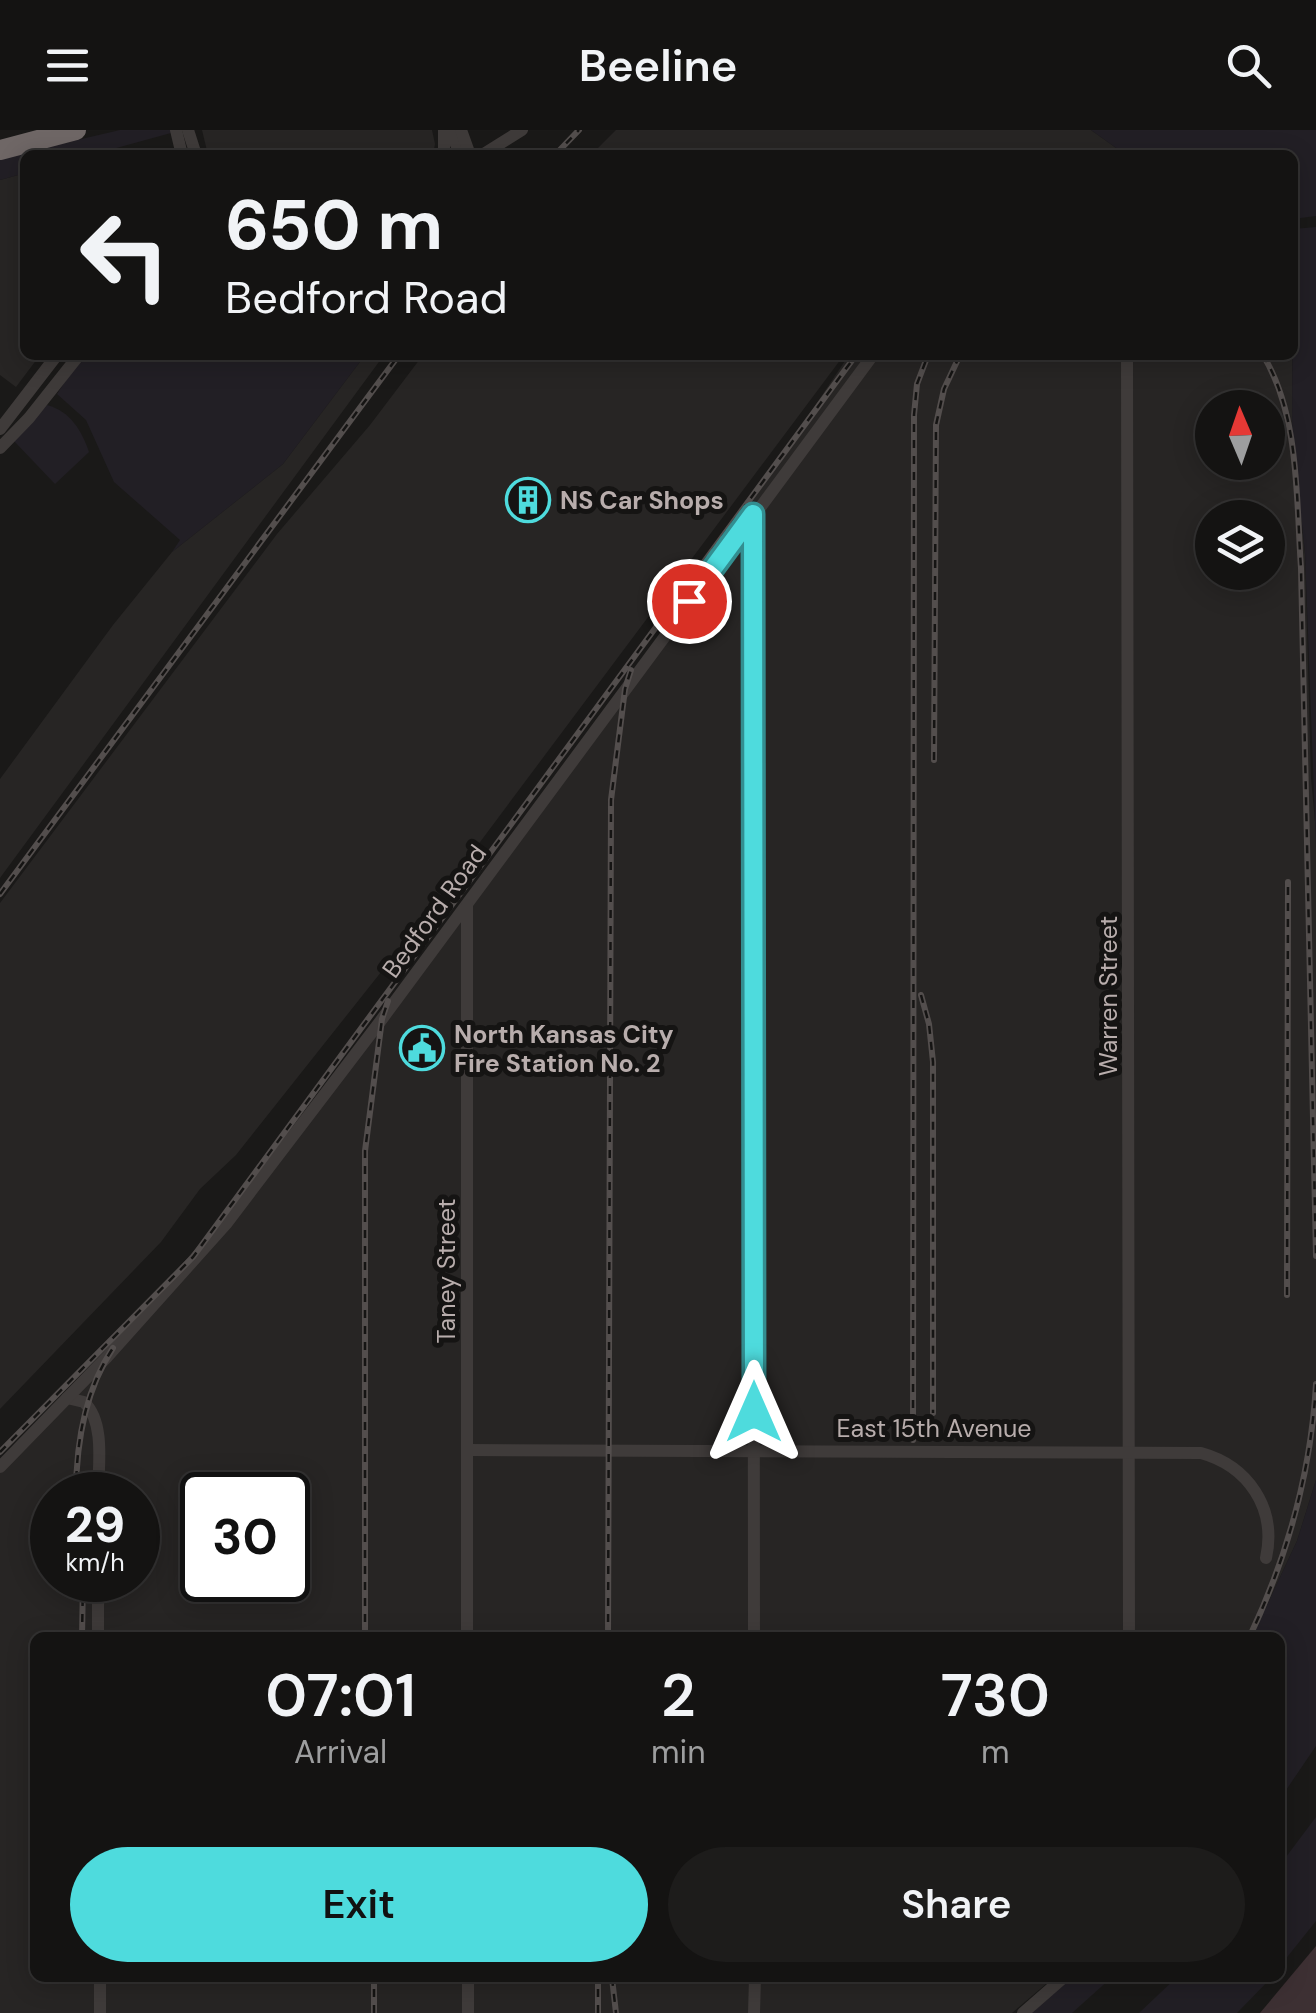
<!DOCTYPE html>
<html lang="en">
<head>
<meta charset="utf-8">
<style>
	:root { --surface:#141312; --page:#1d1c1b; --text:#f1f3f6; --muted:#9d9e9f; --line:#333232; --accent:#4edbdd }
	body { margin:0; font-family:"DM Sans",sans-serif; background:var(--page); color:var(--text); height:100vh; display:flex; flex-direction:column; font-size:38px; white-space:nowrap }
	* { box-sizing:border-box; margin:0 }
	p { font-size:32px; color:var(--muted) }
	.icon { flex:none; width:55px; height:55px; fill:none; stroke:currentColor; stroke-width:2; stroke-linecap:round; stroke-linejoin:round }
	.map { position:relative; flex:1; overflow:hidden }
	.sheet { position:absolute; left:30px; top:1502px; width:1255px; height:350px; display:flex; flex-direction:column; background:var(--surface); border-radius:15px; box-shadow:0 5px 25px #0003,0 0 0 2px var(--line) }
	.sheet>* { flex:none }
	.banner { position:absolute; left:20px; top:20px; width:1278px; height:210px; border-radius:15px; box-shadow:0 5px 25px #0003,0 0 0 2px var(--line); background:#141312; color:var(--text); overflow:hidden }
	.needle { width:65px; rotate:358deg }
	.buttons { position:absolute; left:1195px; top:260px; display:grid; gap:20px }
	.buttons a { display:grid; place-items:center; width:90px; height:90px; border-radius:50%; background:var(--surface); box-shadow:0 5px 25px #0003,0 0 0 2px var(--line); font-size:50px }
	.speed { position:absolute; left:30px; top:1342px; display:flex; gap:20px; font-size:50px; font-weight:700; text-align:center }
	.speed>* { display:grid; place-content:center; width:130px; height:130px; border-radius:50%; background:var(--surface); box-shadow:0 5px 25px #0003,0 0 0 2px var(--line); line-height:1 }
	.speed small { font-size:25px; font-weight:400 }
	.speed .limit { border:5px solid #111; border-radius:15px; background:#fff; color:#111 }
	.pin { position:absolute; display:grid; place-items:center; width:85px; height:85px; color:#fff; margin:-42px; border:5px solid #fff; border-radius:50%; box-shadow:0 2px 10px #0007 }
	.me { position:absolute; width:110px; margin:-55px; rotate:0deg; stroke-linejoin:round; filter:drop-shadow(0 0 8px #0008) }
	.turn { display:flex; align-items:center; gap:35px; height:210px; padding:0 40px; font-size:45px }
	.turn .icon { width:130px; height:130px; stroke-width:2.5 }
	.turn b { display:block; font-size:70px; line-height:85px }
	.eta { display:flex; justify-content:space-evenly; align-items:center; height:170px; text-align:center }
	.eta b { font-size:60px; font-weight:600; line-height:70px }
	.cta { display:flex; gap:20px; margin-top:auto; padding:20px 40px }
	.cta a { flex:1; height:115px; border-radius:60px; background:var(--accent); color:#111; font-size:40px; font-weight:600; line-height:115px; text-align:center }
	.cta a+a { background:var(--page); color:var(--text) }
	header { display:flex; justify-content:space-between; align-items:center; height:130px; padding:0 40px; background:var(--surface); font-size:45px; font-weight:600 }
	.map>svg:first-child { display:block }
	.built { fill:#272524; fill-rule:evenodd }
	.green { fill:#221f25 }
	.water { fill:#3d3033 }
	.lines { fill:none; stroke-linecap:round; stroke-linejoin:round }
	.minor { stroke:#3f3b3a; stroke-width:12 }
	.highway { stroke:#6f6766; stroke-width:20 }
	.rail-casing { stroke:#534e4d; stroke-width:6 }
	.rail { stroke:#151413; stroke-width:2.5; stroke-dasharray:8; stroke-linecap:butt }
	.route-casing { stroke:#338e90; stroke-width:25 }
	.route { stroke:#4edbdd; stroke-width:18 }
	.labels { text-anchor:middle; stroke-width:10; stroke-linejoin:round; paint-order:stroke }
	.poi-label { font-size:25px; font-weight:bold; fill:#b8adac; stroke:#151413; text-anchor:start }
	.street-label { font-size:25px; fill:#b8adac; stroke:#151413 }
</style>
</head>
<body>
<header><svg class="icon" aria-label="menu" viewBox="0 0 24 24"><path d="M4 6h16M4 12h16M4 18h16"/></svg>Beeline<svg class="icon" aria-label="search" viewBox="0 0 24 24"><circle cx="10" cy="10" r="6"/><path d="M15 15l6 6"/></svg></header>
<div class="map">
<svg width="1316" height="1883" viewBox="0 0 1316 1883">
	<rect width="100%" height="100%" fill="#1a1918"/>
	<g class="built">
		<path d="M202,0h230l3,14 -2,11h-225z"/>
		<path d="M616,0h475l35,25h-535z"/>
		<path d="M25,43v182h15l-24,32 -16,-12v-195z"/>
		<path d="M365,225h19l-384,523v-99l113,-154 59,-73 111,-88z"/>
		<path d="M423,225h421l-432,578 -176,222 -36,34 -39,53 -161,167v-506l277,-369 93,-109z"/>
		<path d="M849,225h443v76l13,123 6,224 5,54v648l-19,61 -45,96 -1217,1v340h1018l-41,35h-1012v-548l213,-226 412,-550zM1212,278h56v54h-56zM1212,388h56v54h-56zM52,1365h86v85h-86zM202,1365h86v85h-86z"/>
	</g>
	<g class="green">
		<path d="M120,0h50l1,3 -80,22h-66v18l-25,7v-22z"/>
		<path d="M1091,0h225v86l-23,3 -1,-64h-166z"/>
		<path d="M1316,97v621l-11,-295 -13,-122 1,-202z"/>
		<path d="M82,225h283l-82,109 -111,88 8,-12 -66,-58 -28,-62 -29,-26z"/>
		<path d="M47,275c23,6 35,26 42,47l-34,32 -41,-43z"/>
		<path d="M1316,1350v266l-36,53v-161l-28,-1 45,-96z"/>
		<path d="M1316,1687v104l-36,45v-101z"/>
		<path d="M1070,1848h41l-39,35h-41z"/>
		<path d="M1176,1848h95l-34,35h-98z"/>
	</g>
	<path class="water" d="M1316,1816v67h-56z"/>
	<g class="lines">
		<g class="minor">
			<path d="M176,0l6,25"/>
			<path d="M188,0l8,25"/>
			<path d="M449,0l12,25"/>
			<path d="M461,0l9,25"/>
			<path d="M444,25v-25"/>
			<path d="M482,25l40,-25"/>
			<path d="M1127,225l2,1283"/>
			<path d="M0,299l57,-74"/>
			<path d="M0,318l29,-30 50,-63"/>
			<path d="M753,385l1,1123"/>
			<path d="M67,1268l17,4c22,21 14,66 14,93"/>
			<path d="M468,1320l733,3c47,13 76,55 65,105"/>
			<path d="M0,1337l107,-110 119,-133 156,-205 491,-664"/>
			<path d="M98,1508v-58"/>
			<path d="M467,1508v-733"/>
			<path d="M100,1848v35"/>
			<path d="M468,1848v35"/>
			<path d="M754,1883l1,-35"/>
			<path d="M1023,1883l40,-35"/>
		</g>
		<path class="highway" d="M0,20l76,-20"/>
		<defs>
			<g id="rail">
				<path d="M555,25l24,-25"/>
				<path d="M1263,225c37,61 33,144 38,213l15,688"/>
				<path d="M934,630l2,-335 8,-36 16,-34"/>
				<path d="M0,764l399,-539"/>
				<path d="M921,865l8,29 4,38v351"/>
				<path d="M1287,1165l1,-413"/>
				<path d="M913,1310l1,-1025 3,-31 11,-29"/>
				<path d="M0,1322l193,-195 663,-902"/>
				<path d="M76,1365c0,-51 8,-103 37,-147"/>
				<path d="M82,1508l1,-58"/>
				<path d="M365,1508v-487l17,-132 6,-18"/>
				<path d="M608,1508l3,-838 14,-111 6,-19"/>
				<path d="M1249,1508c38,-80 62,-166 67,-254"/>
				<path d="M612,1848l4,35"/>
				<path d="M374,1883v-35"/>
				<path d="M598,1883v-35"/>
			</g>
		</defs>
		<use href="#rail" class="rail-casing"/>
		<use href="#rail" class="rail"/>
	</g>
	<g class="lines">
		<defs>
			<path id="route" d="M689,471l64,-87 1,898"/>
		</defs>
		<use href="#route" class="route-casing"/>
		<use href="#route" class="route"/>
	</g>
	<defs>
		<symbol id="building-ring" viewBox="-11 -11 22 22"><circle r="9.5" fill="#151413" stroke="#4edbdd" stroke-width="1.5"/><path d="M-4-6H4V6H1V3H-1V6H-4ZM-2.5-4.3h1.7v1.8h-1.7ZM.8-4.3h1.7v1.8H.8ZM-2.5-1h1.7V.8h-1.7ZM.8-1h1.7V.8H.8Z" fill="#4edbdd"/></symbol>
		<symbol id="civic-ring" viewBox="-11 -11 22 22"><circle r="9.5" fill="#151413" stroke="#4edbdd" stroke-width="1.5"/><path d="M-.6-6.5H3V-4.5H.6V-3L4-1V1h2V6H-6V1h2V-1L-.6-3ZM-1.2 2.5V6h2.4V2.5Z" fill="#4edbdd"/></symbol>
	</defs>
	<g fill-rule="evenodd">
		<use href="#building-ring" x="503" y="345" width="50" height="50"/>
		<use href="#civic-ring" x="397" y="893" width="50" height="50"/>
	</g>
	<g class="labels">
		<g class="poi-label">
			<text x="560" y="379">NS Car Shops</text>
			<text x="454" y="913">North Kansas City<tspan x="454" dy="29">Fire Station No. 2</tspan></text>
		</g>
		<g class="street-label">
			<text transform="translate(434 781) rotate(-54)" y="9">Bedford Road</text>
			<text transform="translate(1108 866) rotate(-90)" y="9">Warren Street</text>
			<text transform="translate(446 1141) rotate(-90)" y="9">Taney Street</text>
			<text x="934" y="1307">East 15th Avenue</text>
		</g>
	</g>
</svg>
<div class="buttons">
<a><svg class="needle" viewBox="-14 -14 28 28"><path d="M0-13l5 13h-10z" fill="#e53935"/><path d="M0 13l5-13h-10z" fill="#9d9e9f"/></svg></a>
<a><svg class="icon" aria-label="layers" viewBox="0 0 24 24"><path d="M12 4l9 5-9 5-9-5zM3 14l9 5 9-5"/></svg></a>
</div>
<div class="speed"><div>29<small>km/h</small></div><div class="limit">30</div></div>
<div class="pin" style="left:689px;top:471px;background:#d93025"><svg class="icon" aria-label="arrive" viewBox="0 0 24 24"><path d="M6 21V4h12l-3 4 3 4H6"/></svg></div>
<svg class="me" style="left:754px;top:1282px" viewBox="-20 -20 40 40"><path d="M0-17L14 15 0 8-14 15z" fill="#4edbdd" stroke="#fff" stroke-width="4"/></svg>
<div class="banner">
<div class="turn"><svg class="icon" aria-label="left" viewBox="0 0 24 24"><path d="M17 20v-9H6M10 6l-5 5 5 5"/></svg><div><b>650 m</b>Bedford Road</div></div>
</div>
<section class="sheet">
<div class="eta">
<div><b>07:01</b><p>Arrival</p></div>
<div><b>2</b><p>min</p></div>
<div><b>730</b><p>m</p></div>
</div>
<div class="cta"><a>Exit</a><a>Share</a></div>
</section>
</div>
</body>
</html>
